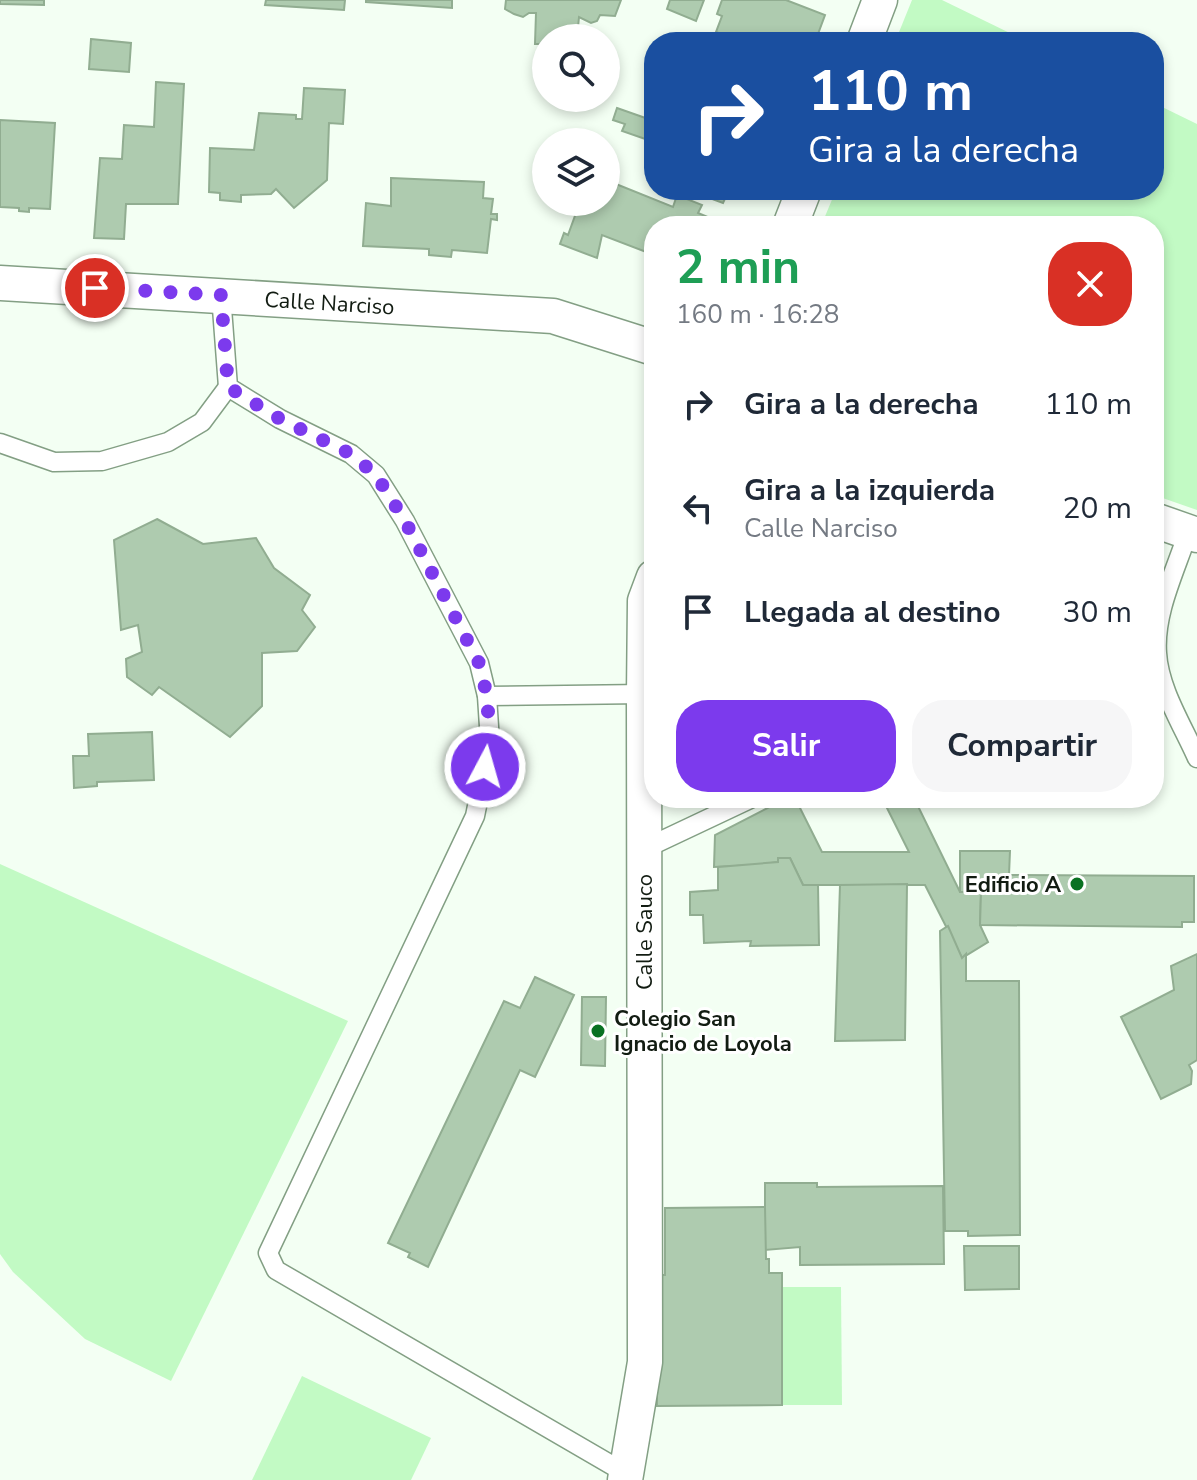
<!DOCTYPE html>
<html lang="es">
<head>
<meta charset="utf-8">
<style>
	:root { --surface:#fff; --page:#f6f6f7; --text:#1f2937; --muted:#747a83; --accent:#7c3aed }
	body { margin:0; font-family:"Nunito Sans",sans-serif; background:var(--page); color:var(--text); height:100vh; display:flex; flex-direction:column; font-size:30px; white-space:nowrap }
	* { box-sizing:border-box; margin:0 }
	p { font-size:26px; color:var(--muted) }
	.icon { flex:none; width:44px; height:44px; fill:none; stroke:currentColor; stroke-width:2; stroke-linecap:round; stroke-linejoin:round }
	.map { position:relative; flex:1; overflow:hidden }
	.panel { position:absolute; left:644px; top:216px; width:520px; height:592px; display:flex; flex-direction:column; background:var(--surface); border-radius:32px; box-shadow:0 4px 12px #0003 }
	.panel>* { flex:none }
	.guide { position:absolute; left:644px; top:32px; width:520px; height:168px; border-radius:32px; box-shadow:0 4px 12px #0003; background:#1a4fa0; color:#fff; overflow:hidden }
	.tools { position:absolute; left:532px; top:24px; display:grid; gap:16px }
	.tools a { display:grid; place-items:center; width:88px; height:88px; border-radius:50%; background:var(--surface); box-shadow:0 4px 12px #0003; font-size:40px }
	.pin { position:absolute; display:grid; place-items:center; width:68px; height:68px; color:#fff; margin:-34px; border:4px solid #fff; border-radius:50%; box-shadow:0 2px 8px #0007 }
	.me { position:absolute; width:88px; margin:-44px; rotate:6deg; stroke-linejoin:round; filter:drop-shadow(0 0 6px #0008) }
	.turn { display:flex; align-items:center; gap:28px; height:168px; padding:0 32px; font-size:36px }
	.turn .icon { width:104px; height:104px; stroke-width:2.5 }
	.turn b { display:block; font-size:56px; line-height:68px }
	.round { display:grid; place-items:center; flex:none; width:84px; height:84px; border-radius:32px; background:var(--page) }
	.headline { display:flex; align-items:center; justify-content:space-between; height:136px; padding:0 32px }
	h1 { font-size:48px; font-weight:700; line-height:60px; color:#1e9e55 }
	.button { display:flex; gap:16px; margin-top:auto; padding:16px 32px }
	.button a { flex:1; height:92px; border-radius:32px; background:var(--accent); color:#fff; font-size:32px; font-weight:700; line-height:92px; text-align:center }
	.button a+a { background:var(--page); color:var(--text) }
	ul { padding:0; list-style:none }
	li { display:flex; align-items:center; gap:24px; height:104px; padding:0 32px }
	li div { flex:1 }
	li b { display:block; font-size:30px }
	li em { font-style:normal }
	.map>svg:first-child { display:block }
	.green { fill:#c2fac4 }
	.building { fill:#aecbaf; stroke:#91ad91; stroke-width:2 }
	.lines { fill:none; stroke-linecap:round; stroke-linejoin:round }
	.lane-casing { stroke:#839f84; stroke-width:21 }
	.street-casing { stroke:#839f84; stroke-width:37 }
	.lane { stroke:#fff; stroke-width:18 }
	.street { stroke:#fff; stroke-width:34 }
	.route { stroke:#7c3aed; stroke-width:14; stroke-dasharray:0 25.2 }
	.poi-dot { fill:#097122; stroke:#fff; stroke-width:3 }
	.labels { text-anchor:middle; stroke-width:6; stroke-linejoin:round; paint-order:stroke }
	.street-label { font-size:22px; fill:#121c12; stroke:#fff }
	.poi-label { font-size:22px; font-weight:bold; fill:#121c12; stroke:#fff; text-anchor:end }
</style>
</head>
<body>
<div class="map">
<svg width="1197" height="1480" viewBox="0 0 1197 1480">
	<rect width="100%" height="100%" fill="#f3fff3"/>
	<g class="green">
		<path d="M912,0h30l86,42h-133z"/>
		<path d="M1154,103l43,21v386l-43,-15v-269h-333l15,-36h318z"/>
		<path d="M0,864l348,157 -177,360 -86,-42 -72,-67 -13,-18z"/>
		<path d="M782,1287h59l1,118h-60z"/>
		<path d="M302,1376l129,62 -20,42h-159z"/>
	</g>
	<g class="building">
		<path d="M0,0h44v5l-44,-1z"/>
		<path d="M266,0h79l-1,10 -79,-5z"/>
		<path d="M366,0h86v8l-86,-6z"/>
		<path d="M506,0h115l-6,16 -15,-1 -3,6 -6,2 -12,-6 -2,21h-31v6h-11l1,-31h-7l-6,4 -9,-3 -9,-5z"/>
		<path d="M670,0h34l-8,21 -29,-12z"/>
		<path d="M722,0h64l39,15 -10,27h-27l-13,-5 -2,5h-32l-25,-10 6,-16 -5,-2z"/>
		<path d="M91,39l40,4 -2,29 -40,-3z"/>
		<path d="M156,82l28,2 -6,120h-52l-2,35 -30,-1 6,-80 22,1 2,-34 30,2z"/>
		<path d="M304,88l41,2 -2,34 -14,-1 -2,57 -33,28 -18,-19 -5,5 -30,1v7l-21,-2v-7l-11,-1 1,-44 44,2 5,-37 37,2v4h6z"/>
		<path d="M617,108l37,13v21l-32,-11 3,-7 -12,-4z"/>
		<path d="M0,120l55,3 -5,86 -21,-1v4l-10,-1v-3l-19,-1z"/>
		<path d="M391,178l93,4 -1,16 10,1 -2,15h6v6l-6,-1 -4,34 -35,-3 -1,7 -22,-2v-6l-66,-3 3,-43 25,3z"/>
		<path d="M606,180l67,27 4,-12 25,10 -4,8 31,13h-75v29l-52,-20 -5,23 -37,-14 4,-11 4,2 12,-33h26z"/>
		<path d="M688,190h41l-6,13z"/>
		<path d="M157,519l46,25 53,-6 18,30 36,27 -8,15 13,17 -18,24 -35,2v53l-32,31 -71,-50 -7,8 -25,-18 -1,-18 16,-7 -4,-27 -17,5 -7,-90z"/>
		<path d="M152,732l2,48 -57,2v4l-23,2 -1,-32h16l-1,-22z"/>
		<path d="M787,798h8l27,54h87l-27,-54h32l46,94h21l-1,33 8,17 -26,16 -37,-73h-122l-13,-27h-12v4l-21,3 -43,2 1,-32z"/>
		<path d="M960,851h50l-1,24 185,1v46h-12v5l-202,-2 1,-33h-21z"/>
		<path d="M778,858h12l13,27h15l1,60 -69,1 1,-5 -47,2 -1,-28h-13v-23l28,-2v-23l60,-5z"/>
		<path d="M907,884l-2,156 -70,1 5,-156z"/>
		<path d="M948,926l14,32 4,-4v27h53l1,254 -52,1v-5h-23l-5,-300z"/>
		<path d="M1197,954v106l-8,5 3,6 -1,13 -30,15 -40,-82 53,-27 -3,-24z"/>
		<path d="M535,977l39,18 -39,82 -15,-7 -92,197 -20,-10 2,-4 -22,-10 116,-242 16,7z"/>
		<path d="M582,997h24l-1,69 -24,-1z"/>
		<path d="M765,1183h52v4l126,-1 1,78 -144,1v-18l-35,3z"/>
		<path d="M765,1207l1,52h3v14h13v132l-125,1v-131h8v-67z"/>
		<path d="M964,1246h55v43l-54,1z"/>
	</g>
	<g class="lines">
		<defs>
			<g id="lane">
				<path d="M221,295l7,92 52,32 71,35 25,21 29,46 74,142 8,33 3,46 -15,74 -207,437 8,17 351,204"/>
				<path d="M0,443l54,19 48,-1 66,-19 34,-20 26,-35"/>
				<path d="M1188,532c-12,38 -34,80 -31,121 2,36 26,73 40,105"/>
				<path d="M487,696l157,-2"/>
				<path d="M644,849l108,-51"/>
			</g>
			<g id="street">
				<path d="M864,42l16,-42"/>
				<path d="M790,226l14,-36"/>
				<path id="s1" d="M0,283l553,33 101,32"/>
				<path d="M1154,520l43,15"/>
				<path d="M625,1480l20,-118 -1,-668 1,-93 9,-24"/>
			</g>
		</defs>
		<use href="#lane" class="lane-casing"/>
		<use href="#street" class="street-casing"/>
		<use href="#lane" class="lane"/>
		<use href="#street" class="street"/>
	</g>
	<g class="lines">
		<path class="route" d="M95,288l126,7 7,92 52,32 71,35 25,21 29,46 74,142 8,33 3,46 -5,25"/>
	</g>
	<g class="poi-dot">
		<circle cx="1077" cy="884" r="8"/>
		<circle cx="598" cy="1031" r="8"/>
	</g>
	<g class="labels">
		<g class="street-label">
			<text dy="8" stroke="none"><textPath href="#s1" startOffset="330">Calle Narciso</textPath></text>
			<text transform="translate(644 932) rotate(-90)" y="8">Calle Sauco</text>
		</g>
		<g class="poi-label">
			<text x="1061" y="892">Edificio A</text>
			<text x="614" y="1026" text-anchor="start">Colegio San<tspan x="614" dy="25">Ignacio de Loyola</tspan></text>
		</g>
	</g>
</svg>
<div class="tools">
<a><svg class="icon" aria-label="search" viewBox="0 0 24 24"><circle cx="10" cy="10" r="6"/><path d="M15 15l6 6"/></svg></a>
<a><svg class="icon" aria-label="layers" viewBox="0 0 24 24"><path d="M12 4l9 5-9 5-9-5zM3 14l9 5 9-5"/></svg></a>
</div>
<div class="pin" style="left:95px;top:288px;background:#d93025"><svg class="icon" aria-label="arrive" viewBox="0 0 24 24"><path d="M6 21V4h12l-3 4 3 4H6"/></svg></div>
<svg class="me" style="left:485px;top:767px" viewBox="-20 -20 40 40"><circle r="17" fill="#7c3aed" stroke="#fff" stroke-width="3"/><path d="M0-11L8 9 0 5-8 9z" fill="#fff"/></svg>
<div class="guide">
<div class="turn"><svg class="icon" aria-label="right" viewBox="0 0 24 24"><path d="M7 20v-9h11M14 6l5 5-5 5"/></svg><div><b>110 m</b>Gira a la derecha</div></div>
</div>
<section class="panel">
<div class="headline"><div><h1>2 min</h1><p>160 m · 16:28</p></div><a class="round" style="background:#d93025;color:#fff"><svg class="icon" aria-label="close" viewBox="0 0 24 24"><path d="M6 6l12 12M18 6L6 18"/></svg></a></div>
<ul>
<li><svg class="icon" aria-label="right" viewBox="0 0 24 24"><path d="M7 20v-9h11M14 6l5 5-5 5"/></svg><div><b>Gira a la derecha</b></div><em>110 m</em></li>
<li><svg class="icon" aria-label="left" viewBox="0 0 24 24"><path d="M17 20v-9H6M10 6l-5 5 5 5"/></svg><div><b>Gira a la izquierda</b><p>Calle Narciso</p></div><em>20 m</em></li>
<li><svg class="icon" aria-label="arrive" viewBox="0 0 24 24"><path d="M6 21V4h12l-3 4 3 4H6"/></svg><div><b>Llegada al destino</b></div><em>30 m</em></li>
</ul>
<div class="button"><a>Salir</a><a>Compartir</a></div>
</section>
</div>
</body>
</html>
